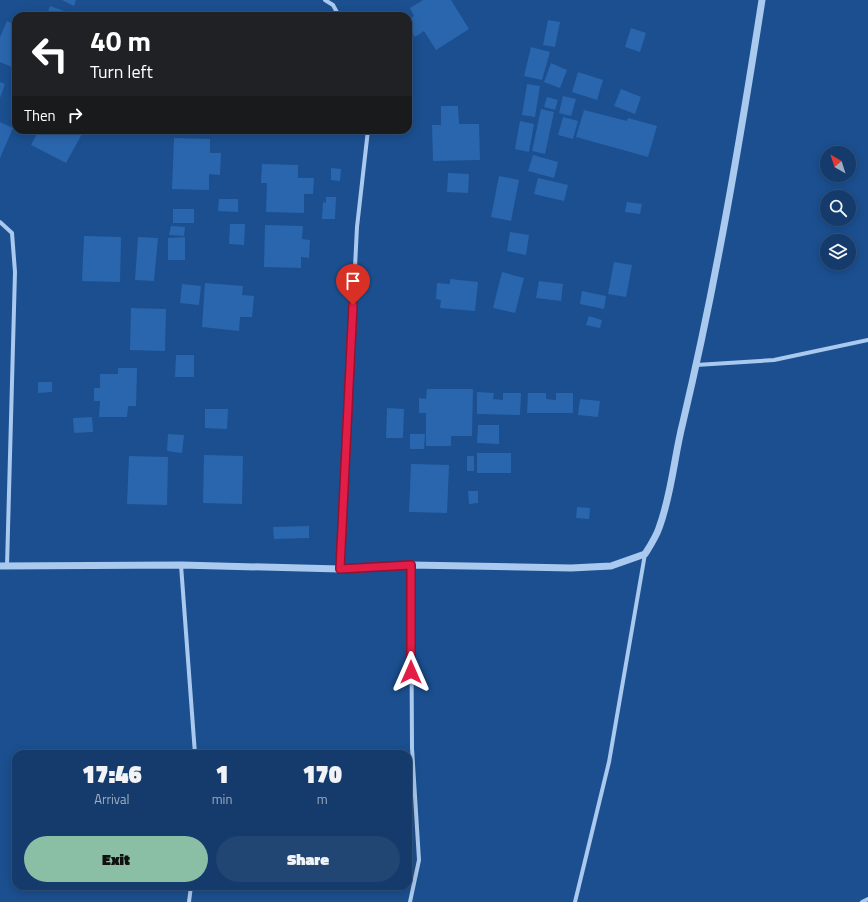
<!DOCTYPE html>
<html lang="en">
<head>
<meta charset="utf-8">
<style>
	:root { --surface:#143b6b; --page:#214673; --text:#f1f3f6; --muted:#9dadc1; --line:#33557e; --accent:#8abfa5 }
	body { margin:0; font-family:"Titillium Web",sans-serif; background:var(--page); color:var(--text); height:100vh; display:flex; flex-direction:column; font-size:15px; white-space:nowrap }
	* { box-sizing:border-box; margin:0 }
	p { font-size:13px; color:var(--muted) }
	.icon { flex:none; width:22px; height:22px; fill:none; stroke:currentColor; stroke-width:2; stroke-linecap:round; stroke-linejoin:round }
	.map { position:relative; flex:1; overflow:hidden }
	.drawer { position:absolute; left:12px; top:750px; width:400px; height:140px; display:flex; flex-direction:column; background:var(--surface); border-radius:12px; box-shadow:0 2px 10px #0003,0 0 0 1px var(--line) }
	.drawer>* { flex:none }
	.top-card { position:absolute; left:12px; top:12px; width:400px; height:122px; border-radius:12px; box-shadow:0 2px 10px #0003,0 0 0 1px var(--line); background:#202124; color:#fff; overflow:hidden }
	.needle { width:26px; rotate:321deg }
	.controls { position:absolute; left:820px; top:146px; display:grid; gap:8px }
	.controls a { display:grid; place-items:center; width:36px; height:36px; border-radius:50%; background:var(--surface); box-shadow:0 2px 10px #0003,0 0 0 1px var(--line); font-size:20px }
	.pin { position:absolute; display:grid; place-items:center; width:34px; height:34px; color:#fff; margin:-41px -17px; border-radius:50% 50% 50% 0; rotate:-45deg; box-shadow:0 0 4px #0007 }
	.pin .icon { rotate:45deg }
	.me { position:absolute; width:44px; margin:-22px; rotate:0deg; stroke-linejoin:round; filter:drop-shadow(0 0 3px #0008) }
	.turn { display:flex; align-items:center; gap:14px; height:84px; padding:0 12px; font-size:18px }
	.turn .icon { width:52px; height:52px; stroke-width:2.5 }
	.turn b { display:block; font-size:28px; line-height:34px }
	.then { display:flex; align-items:center; height:38px; padding:0 12px; background:#0003; gap:8px; font-size:15px }
	.eta { display:flex; justify-content:space-evenly; align-items:center; height:68px; text-align:center }
	.eta b { font-size:24px; font-weight:800; line-height:28px }
	.cta { display:flex; gap:8px; margin-top:auto; padding:8px 12px }
	.cta a { flex:1; height:46px; border-radius:24px; background:var(--accent); color:#111; font-size:16px; font-weight:800; line-height:46px; text-align:center }
	.cta a+a { background:var(--page); color:var(--text) }
	.map>svg:first-child { display:block }
	.building { fill:#2a66ad }
	.lines { fill:none; stroke-linecap:round; stroke-linejoin:round }
	.minor { stroke:#a9c9ee; stroke-width:4 }
	.tertiary { stroke:#a9c9ee; stroke-width:7 }
	.route-casing { stroke:#92132f; stroke-width:10 }
	.route { stroke:#e11d48; stroke-width:7 }
</style>
</head>
<body>
<div class="map">
<svg width="868" height="902" viewBox="0 0 868 902">
	<rect width="100%" height="100%" fill="#1b4f8f"/>
	<g class="building">
		<path d="M62,0h14l-2,6z"/>
		<path d="M423,0h28l18,29 -33,21 -12,-19 -9,6 -7,-12v-5l6,-4 -4,-8z"/>
		<path d="M50,6l20,7 -1,3h-23z"/>
		<path d="M548,20l12,2 -5,25 -12,-2z"/>
		<path d="M7,21l9,4v34l-4,8 -12,-5v-25z"/>
		<path d="M631,28l15,5 -6,19 -15,-5z"/>
		<path d="M531,47l19,5 -8,28 -18,-4z"/>
		<path d="M551,63l16,7 -7,18 -16,-6z"/>
		<path d="M578,72l25,8 -6,20 -25,-8z"/>
		<path d="M0,82l5,2 -5,14z"/>
		<path d="M527,84l13,2 -5,31 -13,-2z"/>
		<path d="M621,89l20,8 -6,17 -21,-8z"/>
		<path d="M563,96l13,3 -5,17 -12,-3z"/>
		<path d="M547,97l11,3 -3,10 -11,-3z"/>
		<path d="M441,106h17l1,18h20l1,36 -47,1 -1,-36h9z"/>
		<path d="M541,109l13,3 -9,42 -13,-3z"/>
		<path d="M584,110l43,11 1,-3 29,8 -9,31 -72,-20z"/>
		<path d="M563,117l15,4 -5,18 -15,-4z"/>
		<path d="M520,121l14,3 -5,28 -14,-3z"/>
		<path d="M0,122l13,6 -13,30z"/>
		<path d="M39,130h41l3,2 -17,31 -35,-18z"/>
		<path d="M174,138l36,1v14h11l-1,22 -11,-1v16l-37,-1z"/>
		<path d="M533,155l25,7 -4,16 -26,-7z"/>
		<path d="M262,164l36,1v13h16l-1,16h-9v19l-38,-1 1,-29h-6z"/>
		<path d="M331,168l10,1 -1,12 -9,-1z"/>
		<path d="M448,173l21,1 -1,19 -21,-1z"/>
		<path d="M499,176l20,4 -8,41 -20,-4z"/>
		<path d="M538,178l30,7 -4,16 -30,-7z"/>
		<path d="M326,197h10l-1,22h-13l1,-17 3,1z"/>
		<path d="M219,199h19v13l-20,-1z"/>
		<path d="M627,202l15,2 -2,10 -15,-2z"/>
		<rect x="173" y="209" width="21" height="14"/>
		<path d="M230,224h15l-1,21 -15,-1z"/>
		<path d="M265,225l38,1 -1,13 8,1 -1,18 -8,-1v11l-37,-1z"/>
		<path d="M171,226l14,1 -1,9 -15,-1z"/>
		<path d="M510,232l19,3 -3,20 -19,-4z"/>
		<path d="M84,236l37,1 -1,45 -38,-1z"/>
		<path d="M138,237l20,1 -4,43 -19,-1z"/>
		<path d="M185,237v23h-17v-22z"/>
		<path d="M614,262l18,3 -6,32 -18,-3z"/>
		<path d="M502,272l22,6 -9,35 -22,-5z"/>
		<path d="M450,279l28,3 -3,29 -35,-3 1,-8 -5,-1 1,-16 13,1z"/>
		<path d="M539,281l24,3 -2,17 -25,-3z"/>
		<path d="M205,283l38,3 -1,9 12,1 -2,21h-12l-1,14 -37,-4z"/>
		<path d="M182,284l19,2 -2,19 -19,-2z"/>
		<path d="M582,291l24,5 -2,13 -24,-5z"/>
		<path d="M131,308l35,1 -1,42 -35,-1z"/>
		<path d="M589,316l13,4 -2,8 -14,-3z"/>
		<path d="M176,355h18v22h-19z"/>
		<path d="M118,368h19l-1,38h-8l-1,11h-28l1,-16h-6v-13h6v-14h18z"/>
		<path d="M38,382h14v10l-14,1z"/>
		<path d="M427,389h46l-1,47h-21v10h-25v-33h-7v-15l7,1z"/>
		<path d="M477,392l17,1 -1,6 10,1v-7h18l-1,22 -43,-1z"/>
		<path d="M528,393h18v6l10,1v-7h17v20h-46z"/>
		<path d="M580,399l20,2 -2,16 -20,-2z"/>
		<path d="M387,408l17,1 -1,29h-17z"/>
		<path d="M205,409h23l-1,20 -22,-1z"/>
		<path d="M92,417l1,15 -19,1 -1,-15z"/>
		<path d="M478,425h21v19l-22,-1z"/>
		<path d="M168,434l16,1 -2,18 -15,-2z"/>
		<path d="M410,434h15l-1,15h-14z"/>
		<rect x="477" y="453" width="34" height="20"/>
		<path d="M204,455l39,1 -1,48 -39,-1z"/>
		<path d="M129,456l39,1 -1,48 -40,-1z"/>
		<rect x="467" y="456" width="7" height="15"/>
		<path d="M411,464l38,1 -2,48 -38,-1z"/>
		<path d="M468,491h10v12l-9,1z"/>
		<path d="M577,507l13,1 -1,11 -13,-1z"/>
		<path d="M309,526v12l-35,1 -1,-12z"/>
	</g>
	<g class="lines">
		<g class="minor">
			<path d="M325,0l8,5 6,11"/>
			<path d="M0,222l12,11 3,39 -8,294"/>
			<path d="M696,365l78,-5 94,-20"/>
			<path d="M181,565l14,189"/>
			<path d="M340,569l17,-342 11,-97"/>
			<path d="M189,902l2,-16"/>
			<path d="M410,902l9,-42 -7,-112 -1,-183"/>
			<path d="M575,902l34,-140 36,-208"/>
			<path d="M862,902l6,-3"/>
		</g>
		<path class="tertiary" d="M0,566l181,-1 159,4 71,-4 160,3 40,-2 34,-12c5,-8 11,-17 14,-26 13,-35 15,-71 24,-106 33,-139 57,-281 79,-422"/>
	</g>
	<g class="lines">
		<defs>
			<path id="route" d="M353,305l-13,264 71,-4v107"/>
		</defs>
		<use href="#route" class="route-casing"/>
		<use href="#route" class="route"/>
	</g>
</svg>
<div class="controls">
<a><svg class="needle" viewBox="-14 -14 28 28"><path d="M0-13l5 13h-10z" fill="#e53935"/><path d="M0 13l5-13h-10z" fill="#9dadc1"/></svg></a>
<a><svg class="icon" aria-label="search" viewBox="0 0 24 24"><circle cx="10" cy="10" r="6"/><path d="M15 15l6 6"/></svg></a>
<a><svg class="icon" aria-label="layers" viewBox="0 0 24 24"><path d="M12 4l9 5-9 5-9-5zM3 14l9 5 9-5"/></svg></a>
</div>
<div class="pin" style="left:353px;top:305px;background:#d93025"><svg class="icon" aria-label="arrive" viewBox="0 0 24 24"><path d="M6 21V4h12l-3 4 3 4H6"/></svg></div>
<svg class="me" style="left:411px;top:672px" viewBox="-20 -20 40 40"><path d="M0-17L14 15 0 8-14 15z" fill="#e11d48" stroke="#fff" stroke-width="4"/></svg>
<div class="top-card">
<div class="turn"><svg class="icon" aria-label="left" viewBox="0 0 24 24"><path d="M17 20v-9H6M10 6l-5 5 5 5"/></svg><div><b>40 m</b>Turn left</div></div>
<div class="then">Then<svg class="icon" aria-label="right" viewBox="0 0 24 24"><path d="M7 20v-9h11M14 6l5 5-5 5"/></svg></div>
</div>
<section class="drawer">
<div class="eta">
<div><b>17:46</b><p>Arrival</p></div>
<div><b>1</b><p>min</p></div>
<div><b>170</b><p>m</p></div>
</div>
<div class="cta"><a>Exit</a><a>Share</a></div>
</section>
</div>
</body>
</html>
